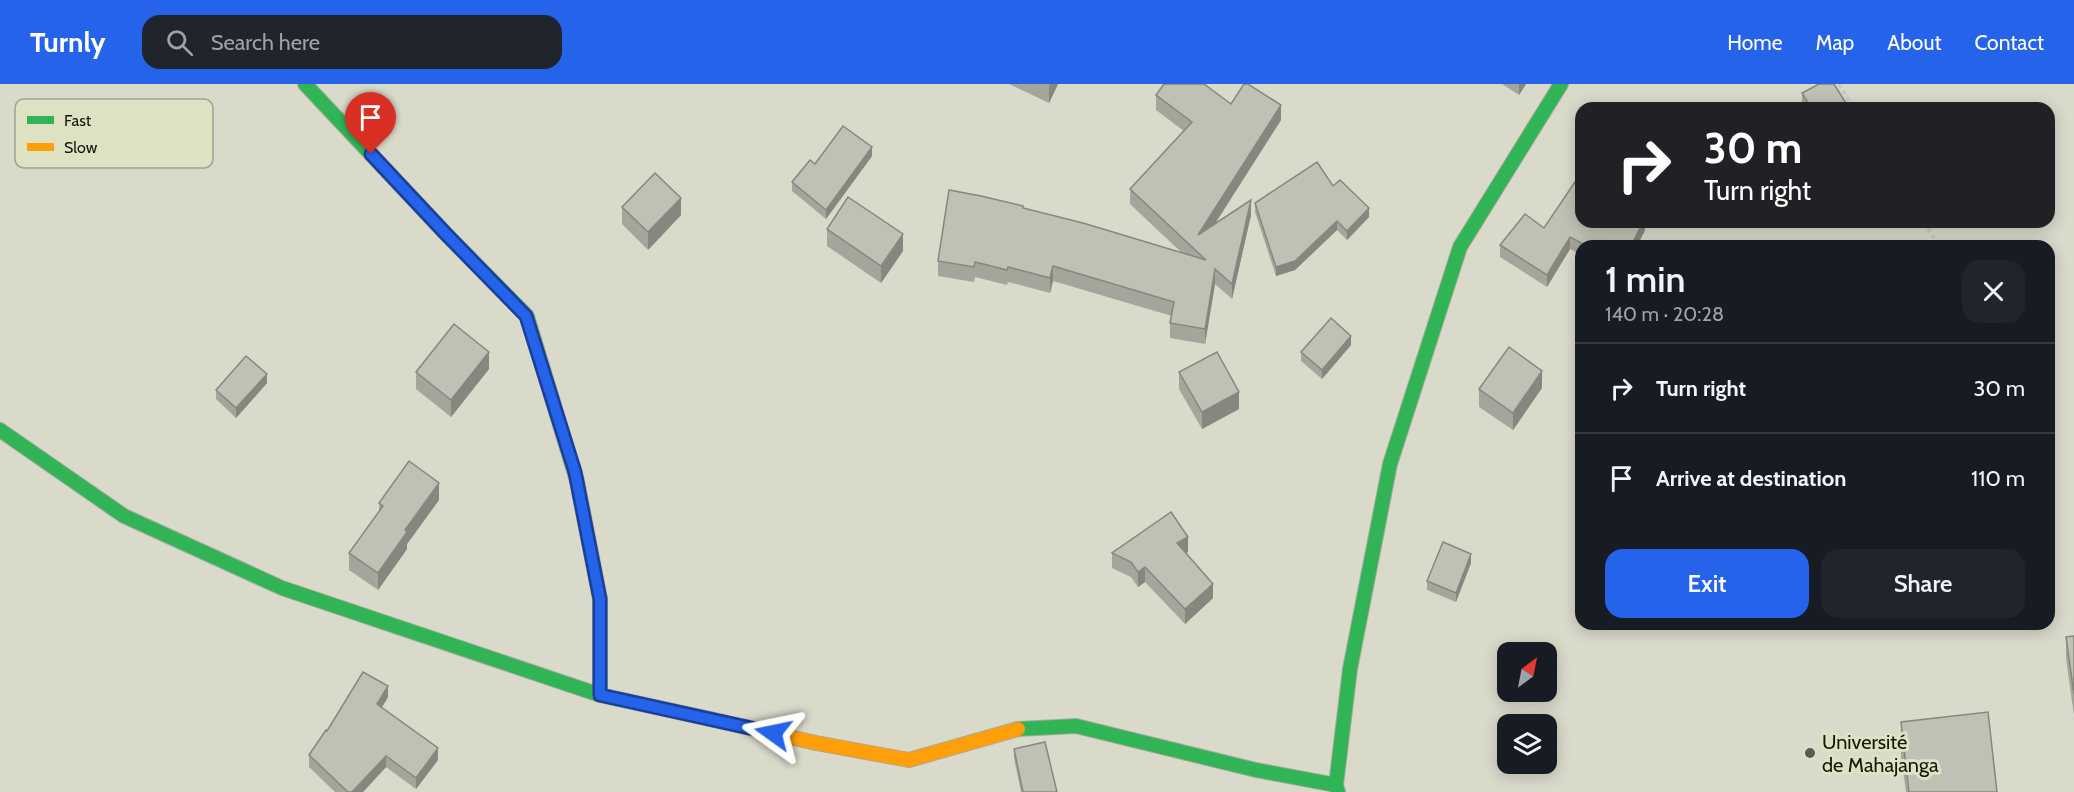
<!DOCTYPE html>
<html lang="en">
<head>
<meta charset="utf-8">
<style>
	:root { --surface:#171b24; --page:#20242c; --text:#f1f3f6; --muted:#9ea1a6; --line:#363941; --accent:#2563eb }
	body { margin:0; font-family:Cabin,sans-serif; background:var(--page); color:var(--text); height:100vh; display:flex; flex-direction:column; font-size:22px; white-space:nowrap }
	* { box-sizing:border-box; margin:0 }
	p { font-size:20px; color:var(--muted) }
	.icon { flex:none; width:33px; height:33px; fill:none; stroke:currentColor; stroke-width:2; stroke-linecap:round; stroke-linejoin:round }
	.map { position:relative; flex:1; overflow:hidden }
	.details { position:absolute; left:1575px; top:156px; width:480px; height:390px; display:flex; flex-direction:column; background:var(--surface); border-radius:18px; box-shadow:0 3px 15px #0003 }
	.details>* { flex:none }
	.top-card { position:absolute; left:1575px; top:18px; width:480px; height:126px; border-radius:18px; box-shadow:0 3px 15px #0003; background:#202124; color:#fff; overflow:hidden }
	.needle { width:39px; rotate:32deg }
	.controls { position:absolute; left:1497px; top:558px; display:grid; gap:12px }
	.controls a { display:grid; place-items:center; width:60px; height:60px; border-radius:12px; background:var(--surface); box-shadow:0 3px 15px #0003; font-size:30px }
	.pin { position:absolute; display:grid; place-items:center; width:51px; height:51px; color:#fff; margin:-62px -26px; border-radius:50% 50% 50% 0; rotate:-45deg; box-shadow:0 0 6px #0007 }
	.pin .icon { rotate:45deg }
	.me { position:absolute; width:66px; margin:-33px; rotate:282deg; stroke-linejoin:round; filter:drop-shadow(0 0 4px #0008) }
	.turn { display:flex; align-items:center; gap:21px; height:126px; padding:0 30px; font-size:27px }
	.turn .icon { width:78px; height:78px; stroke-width:2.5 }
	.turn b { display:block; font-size:42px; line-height:51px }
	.round { display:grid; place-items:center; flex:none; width:63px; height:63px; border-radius:18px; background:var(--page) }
	.summary { display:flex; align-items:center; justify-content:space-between; height:102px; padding:0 30px }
	h1 { font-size:36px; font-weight:600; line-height:45px }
	.action { display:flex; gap:12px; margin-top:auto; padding:12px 30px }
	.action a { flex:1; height:69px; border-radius:18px; background:var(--accent); color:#fff; font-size:24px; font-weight:600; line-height:69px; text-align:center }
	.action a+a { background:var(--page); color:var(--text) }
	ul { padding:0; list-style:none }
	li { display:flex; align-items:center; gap:18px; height:90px; padding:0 30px; border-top:2px solid var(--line) }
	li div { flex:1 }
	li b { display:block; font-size:22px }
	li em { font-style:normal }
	header { display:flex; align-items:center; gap:36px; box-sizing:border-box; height:84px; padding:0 30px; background:var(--accent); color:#fff }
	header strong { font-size:28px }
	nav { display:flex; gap:33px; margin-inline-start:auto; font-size:21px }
	.search { width:420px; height:54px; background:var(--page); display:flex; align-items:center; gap:15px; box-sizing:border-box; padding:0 21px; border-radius:18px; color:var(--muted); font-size:22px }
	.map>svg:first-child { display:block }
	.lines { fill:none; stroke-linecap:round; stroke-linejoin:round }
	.fast-casing { stroke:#a9aa9c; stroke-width:16 }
	.slow-casing { stroke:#a9aa9c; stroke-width:16 }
	.path { stroke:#cacac6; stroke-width:4; stroke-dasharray:4.5 3; stroke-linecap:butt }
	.fast { stroke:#30b455; stroke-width:14 }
	.slow { stroke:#ff9f0a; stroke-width:14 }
	.wall { fill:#a5a69b }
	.shaded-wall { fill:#86877e }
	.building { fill:#c0c1b4; stroke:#86877e; stroke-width:1.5 }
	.route-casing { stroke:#184099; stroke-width:15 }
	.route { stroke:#2563eb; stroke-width:10 }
	.poi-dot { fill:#5a5b4e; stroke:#dfe1c3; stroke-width:2 }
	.labels { text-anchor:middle; stroke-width:6; stroke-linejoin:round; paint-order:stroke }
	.poi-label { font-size:20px; fill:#16170c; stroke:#dfe1c3; text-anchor:start }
	.key { fill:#dfe1c3; stroke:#a3a48c; stroke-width:1.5 }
	.key-label { font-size:16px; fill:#16170c }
</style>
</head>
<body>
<header>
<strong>Turnly</strong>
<div class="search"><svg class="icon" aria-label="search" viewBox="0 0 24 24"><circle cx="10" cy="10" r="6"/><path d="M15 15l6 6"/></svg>Search here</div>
<nav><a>Home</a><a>Map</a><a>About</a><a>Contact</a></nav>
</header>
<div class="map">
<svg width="2074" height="708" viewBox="0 0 2074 708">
	<rect width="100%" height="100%" fill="#d9daca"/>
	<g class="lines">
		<defs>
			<g id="fast">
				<path d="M305,0l141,150 81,82 50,165"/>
				<path d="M0,346l124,86 158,72 318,107 110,24"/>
				<path d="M1018,645l58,-3 180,44 80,15 2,7"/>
				<path d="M1336,701l14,-116 40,-205 70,-217 101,-163"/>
			</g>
			<g id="slow">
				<path d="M577,397l23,118v96"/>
				<path d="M710,635l106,24 93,17 109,-31"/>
			</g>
		</defs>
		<use href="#fast" class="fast-casing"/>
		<use href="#slow" class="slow-casing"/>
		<g class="path">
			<path d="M1839,0l14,24"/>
			<path d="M1924,138l15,24"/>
		</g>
		<use href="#fast" class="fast"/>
		<use href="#slow" class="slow"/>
	</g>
	<g class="wall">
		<path d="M1009,0h49l-9,19z"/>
		<path d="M1502,0h24l-7,11z"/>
		<path d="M1802,9l47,15h-47z"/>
		<path d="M1156,11l75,9 50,16 -66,104 36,-9 -19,84 -17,-15 -10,60 -35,-6v-15l2,-7 -119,-35 -3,12 -42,-11 -1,3 -32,-8 -1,5 -36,-6v-15l85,-53 159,45 -52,-49v-15l54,-58 -28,-21z"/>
		<path d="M872,72l-46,63 -34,-28v-9l23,-18z"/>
		<path d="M1333,102l36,31 -22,23 -10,-10 -42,40 -19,6 -21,-64v-9z"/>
		<path d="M622,123l59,8 -33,35 -26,-26z"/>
		<path d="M1645,138v8l-8,16h-56v9l-11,-6 -23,38 -47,-30v-12l44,-17z"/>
		<path d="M827,145l76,22 -22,32 -54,-37z"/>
		<path d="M1351,261l-29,34 -21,-18v-9z"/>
		<path d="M489,285l-38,48 -35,-28v-17z"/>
		<path d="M1179,288l60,37 -37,20 -23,-40z"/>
		<path d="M267,299l-31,35 -20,-19v-9z"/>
		<path d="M1542,304l-29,42 -34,-23v-18z"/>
		<path d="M439,416l-32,44v5l-29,41 -29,-20v-17l30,-42v-8z"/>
		<path d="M1188,468l-2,1 27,45 -28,26 -40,-42 -7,5 -7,-10 -19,-9v-15z"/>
		<path d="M1471,479l-15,39 -29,-12v-9z"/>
		<path d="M2074,552v80l-8,-58v-21z"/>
		<path d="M388,613l-7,11 57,52 -22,29 -30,-22 -23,25h-28l-26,-25v-12l18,-24z"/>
		<path d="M1901,638l96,70h-91l-5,-36z"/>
		<path d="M1014,665l43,43h-36l-7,-34z"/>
	</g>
	<g class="shaded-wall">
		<path d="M1050,0h8l-9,19v-17z"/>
		<path d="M1519,0h7l-7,11z"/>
		<path d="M1281,21v15l-83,130v-15z"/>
		<path d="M872,63v9l-46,63v-9z"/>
		<path d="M681,114v17l-33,35v-18z"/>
		<path d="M1251,116v15l-19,84v-15z"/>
		<path d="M1369,124v9l-22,23v-9z"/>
		<path d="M1337,137v9l-42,40 -19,6v-9z"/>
		<path d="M1643,138h2v8l-8,16h-6z"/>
		<path d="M903,150v17l-22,32v-17z"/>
		<path d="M1570,153v12l-23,38v-12z"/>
		<path d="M1053,182v15l-3,12v-15z"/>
		<path d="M1215,185v15l-10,60v-15z"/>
		<path d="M1351,252v9l-29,34v-9z"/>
		<path d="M489,268v17l-38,48v-17z"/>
		<path d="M1542,287v17l-29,42v-17z"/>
		<path d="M267,290v9l-31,35v-10z"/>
		<path d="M1239,308v17l-37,20v-17z"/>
		<path d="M439,399v17l-32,44v5l-29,41v-17l27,-43z"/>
		<path d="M1188,453v15l-11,6v-15z"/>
		<path d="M1471,470v9l-15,39v-9z"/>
		<path d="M1145,483v15l-7,5v-15z"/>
		<path d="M1213,500v14l-28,26v-15z"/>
		<path d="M388,602v11l-11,19v-12z"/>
		<path d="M438,664v12l-22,29v-11z"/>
		<path d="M386,672v11l-23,25h-11z"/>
	</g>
	<g class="building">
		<path d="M1164,0h40l27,20 13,-20h4l33,21 -83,130 53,-35 -19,84 -17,-15 -10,60 -35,-6 4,-21 -121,-36 -3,12 -42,-11 -1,3 -32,-8 -1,5 -36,-6 11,-71 32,6 42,10v2l60,15 123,37 -76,-71 62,-67 -36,-27z"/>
		<path d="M1819,0h15l15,24h-38l-9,-15z"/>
		<path d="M843,42l29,21 -46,63 -34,-28 18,-22 5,4z"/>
		<path d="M1317,78l16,24 7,-6 29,28 -22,23 -10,-10 -42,40 -19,6 -21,-64z"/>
		<path d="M655,89l26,25 -33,34 -26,-25z"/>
		<path d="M1581,89v49h62l-12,24h-44l-17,-9 -23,38 -47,-30 25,-31 19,14z"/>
		<path d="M848,113l55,37 -22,32 -54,-37z"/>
		<path d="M1331,234l20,18 -29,34 -21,-18z"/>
		<path d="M454,240l35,28 -38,48 -35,-28z"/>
		<path d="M1509,263l33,24 -29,42 -34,-24z"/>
		<path d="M1217,268l22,40 -37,20 -23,-40z"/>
		<path d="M246,272l21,18 -31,34 -20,-18z"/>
		<path d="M409,377l30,22 -34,47 2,2 -29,41 -29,-20 34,-47 -4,-3z"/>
		<path d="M1171,428l17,25 -11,6 36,41 -28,25 -40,-42 -7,5 -7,-10 -19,-9z"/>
		<path d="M1443,458l28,12 -15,39 -29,-12z"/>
		<path d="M2074,552v58l-8,-57z"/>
		<path d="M363,588l25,14 -11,18 61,44 -22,30 -30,-22 -34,36h-4l-39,-37 17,-25 1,1z"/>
		<path d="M1988,628l9,80h-88l-8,-70z"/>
		<path d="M1045,658l12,50h-34l-9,-43z"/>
	</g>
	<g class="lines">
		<defs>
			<path id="route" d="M371,70l75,80 80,82 49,156 25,127v96l173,38"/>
		</defs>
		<use href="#route" class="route-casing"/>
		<use href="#route" class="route"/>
	</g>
	<circle class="poi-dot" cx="1810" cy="669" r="6"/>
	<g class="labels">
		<g class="poi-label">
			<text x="1822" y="665">Université<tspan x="1822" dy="23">de Mahajanga</tspan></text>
		</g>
	</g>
	<rect x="15" y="15" width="198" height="69" rx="9" class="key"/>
	<rect x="27" y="32" width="27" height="8" fill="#30b455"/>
	<rect x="27" y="59" width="27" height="8" fill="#ff9f0a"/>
	<g class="key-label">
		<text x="64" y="42">Fast</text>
		<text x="64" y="69">Slow</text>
	</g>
</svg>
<div class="controls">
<a><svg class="needle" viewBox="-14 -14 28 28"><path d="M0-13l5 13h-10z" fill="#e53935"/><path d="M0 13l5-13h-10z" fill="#9ea1a6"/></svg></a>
<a><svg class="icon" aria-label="layers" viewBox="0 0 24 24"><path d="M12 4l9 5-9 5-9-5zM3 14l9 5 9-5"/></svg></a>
</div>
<div class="pin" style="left:371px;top:70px;background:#d93025"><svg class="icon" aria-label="arrive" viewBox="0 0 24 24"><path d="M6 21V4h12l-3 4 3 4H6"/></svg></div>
<svg class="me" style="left:773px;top:649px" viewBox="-20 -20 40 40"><path d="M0-17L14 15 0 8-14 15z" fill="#2563eb" stroke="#fff" stroke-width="4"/></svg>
<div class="top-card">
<div class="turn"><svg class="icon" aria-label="right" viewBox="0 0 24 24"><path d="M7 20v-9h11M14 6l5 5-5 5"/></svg><div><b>30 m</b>Turn right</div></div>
</div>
<section class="details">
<div class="summary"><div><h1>1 min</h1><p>140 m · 20:28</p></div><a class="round"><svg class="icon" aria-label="close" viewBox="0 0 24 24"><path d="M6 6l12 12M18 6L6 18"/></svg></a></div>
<ul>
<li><svg class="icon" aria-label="right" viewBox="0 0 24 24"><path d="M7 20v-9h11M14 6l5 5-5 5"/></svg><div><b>Turn right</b></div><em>30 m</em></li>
<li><svg class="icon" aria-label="arrive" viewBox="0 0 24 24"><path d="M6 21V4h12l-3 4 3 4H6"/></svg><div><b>Arrive at destination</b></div><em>110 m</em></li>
</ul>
<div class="action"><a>Exit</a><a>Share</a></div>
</section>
</div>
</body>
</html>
